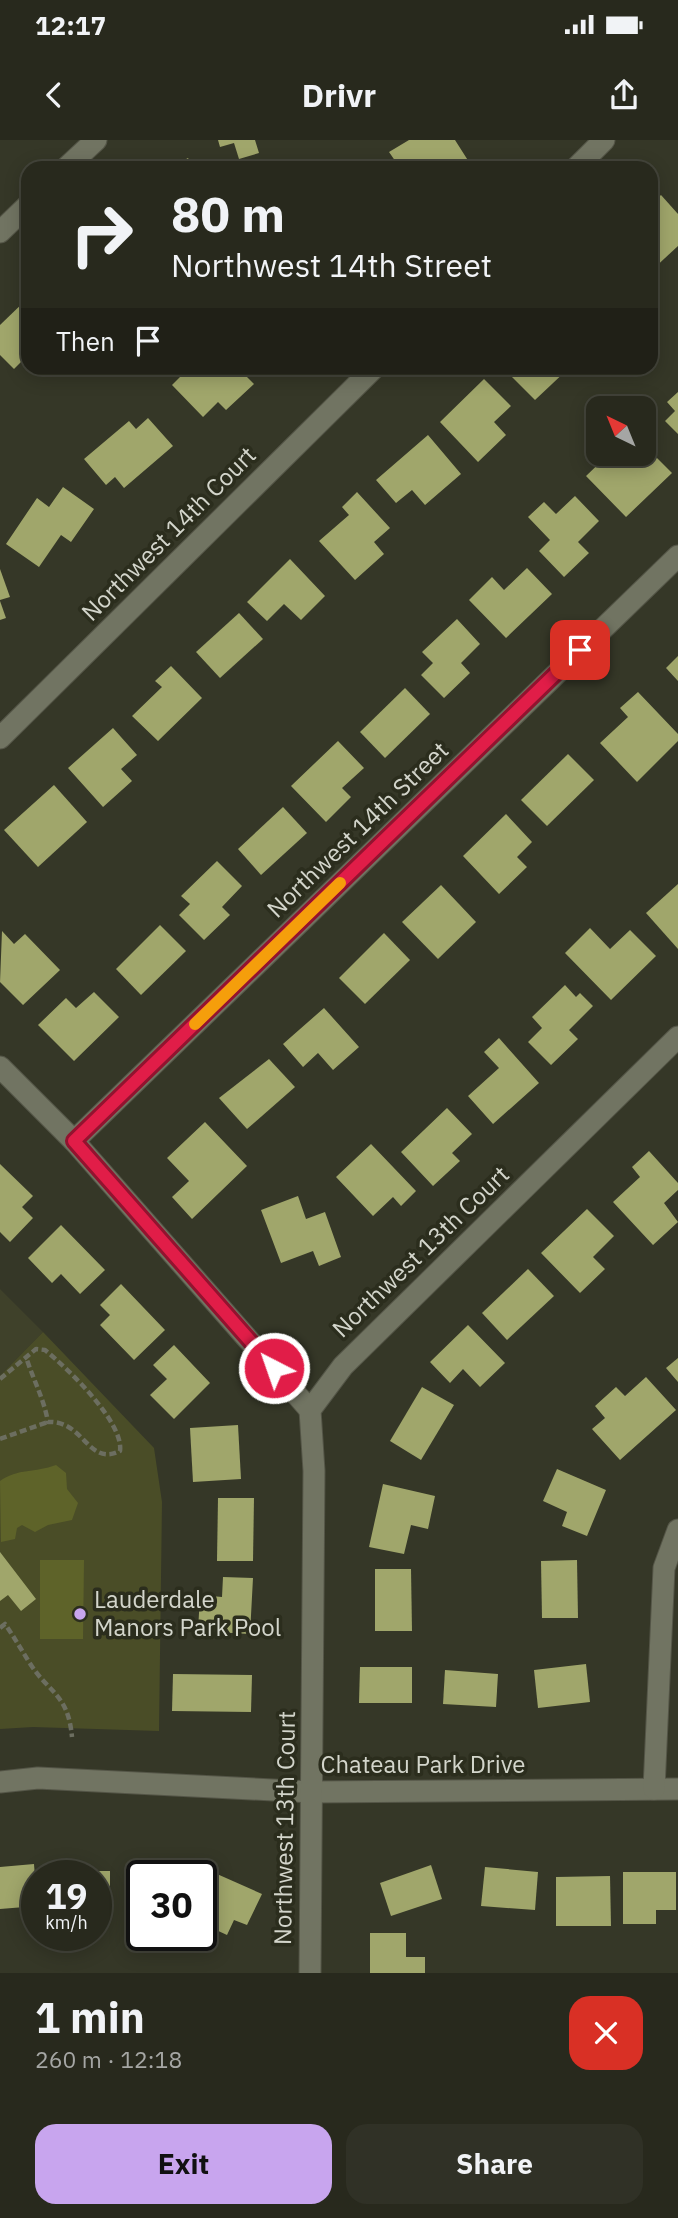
<!DOCTYPE html>
<html lang="en">
<head>
<meta charset="utf-8">
<style>
	:root { --surface:#28291d; --page:#303126; --text:#f1f3f6; --muted:#a5a6a4; --line:#44453b; --accent:#c8a5ee }
	body { margin:0; font-family:"IBM Plex Sans",sans-serif; background:var(--page); color:var(--text); height:100vh; display:flex; flex-direction:column; font-size:26px; white-space:nowrap }
	* { box-sizing:border-box; margin:0 }
	p { font-size:23px; color:var(--muted) }
	.icon { flex:none; width:38px; height:38px; fill:none; stroke:currentColor; stroke-width:2; stroke-linecap:round; stroke-linejoin:round }
	.map { position:relative; height:1833px; overflow:hidden }
	.drawer { display:flex; flex-direction:column; background:var(--surface); flex:1 }
	.drawer>* { flex:none }
	.guide { position:absolute; left:21px; top:21px; width:637px; height:214px; border-radius:21px; box-shadow:0 4px 18px #0003,0 0 0 2px var(--line); background:#28291d; color:var(--text); overflow:hidden }
	.needle { width:46px; rotate:317deg }
	.buttons { position:absolute; left:586px; top:256px; display:grid; gap:14px }
	.buttons a { display:grid; place-items:center; width:70px; height:70px; border-radius:14px; background:var(--surface); box-shadow:0 4px 18px #0003,0 0 0 2px var(--line); font-size:35px }
	.speed { position:absolute; left:21px; top:1720px; display:flex; gap:14px; font-size:35px; font-weight:700; text-align:center }
	.speed>* { display:grid; place-content:center; width:91px; height:91px; border-radius:50%; background:var(--surface); box-shadow:0 4px 18px #0003,0 0 0 2px var(--line); line-height:1 }
	.speed small { font-size:18px; font-weight:400 }
	.speed .limit { border:4px solid #111; border-radius:10px; background:#fff; color:#111 }
	.pin { position:absolute; display:grid; place-items:center; width:60px; height:60px; color:#fff; margin:-30px; border-radius:14px; box-shadow:0 4px 10px #0006 }
	.me { position:absolute; width:77px; margin:-38px; rotate:319deg; stroke-linejoin:round; filter:drop-shadow(0 0 5px #0008) }
	.turn { display:flex; align-items:center; gap:24px; height:147px; padding:0 35px; font-size:32px }
	.turn .icon { width:91px; height:91px; stroke-width:2.5 }
	.turn b { display:block; font-size:49px; line-height:60px }
	.then { display:flex; align-items:center; height:66px; padding:0 35px; background:#0003; gap:14px; font-size:26px }
	.round { display:grid; place-items:center; flex:none; width:74px; height:74px; border-radius:21px; background:var(--page) }
	.overview { display:flex; align-items:center; justify-content:space-between; height:119px; padding:0 35px }
	h1 { font-size:42px; font-weight:800; line-height:52px }
	.button { display:flex; gap:14px; margin-top:auto; padding:14px 35px }
	.button a { flex:1; height:80px; border-radius:21px; background:var(--accent); color:#111; font-size:28px; font-weight:800; line-height:80px; text-align:center }
	.button a+a { background:var(--page); color:var(--text) }
	.status { display:flex; justify-content:space-between; align-items:center; height:49px; padding:0 35px; background:var(--surface); direction:ltr }
	.status svg { height:19px; fill:currentColor }
	header { display:flex; justify-content:space-between; align-items:center; height:91px; padding:0 35px; background:var(--surface); font-size:32px; font-weight:800 }
	.map>svg:first-child { display:block }
	.built { fill:#3f412a }
	.green { fill:#4a4d27 }
	.water { fill:#5e6329 }
	.building { fill:#a0a66b }
	.lines { fill:none; stroke-linecap:round; stroke-linejoin:round }
	.minor-casing { stroke:#545547; stroke-width:23 }
	.path { stroke:#6c6e60; stroke-width:4.5; stroke-dasharray:7 3.5; stroke-linecap:butt }
	.minor { stroke:#717462; stroke-width:21 }
	.route-casing { stroke:#92132f; stroke-width:18 }
	.route { stroke:#e11d48; stroke-width:12 }
	.slow { stroke:#f59e0b; stroke-width:12 }
	.poi-dot { fill:#c8a5ee; stroke:#2b2d1d; stroke-width:2.5 }
	.labels { text-anchor:middle; stroke-width:7; stroke-linejoin:round; paint-order:stroke }
	.street-label { font-size:24px; fill:#d3d5cb; stroke:#2b2d1d }
	.poi-label { font-size:24px; fill:#d3d5cb; stroke:#2b2d1d; text-anchor:start }
</style>
</head>
<body>
<div class="status"><b>12:17</b><svg viewBox="0 0 49 12"><path d="M0 12V9h3v3zM5 12V6h3v6zM10 12V3h3v9zM15 12V0h3v12zM26 1h20v11H26zM47 4h2v5h-2z"/></svg></div>
<header><svg class="icon" aria-label="back" viewBox="0 0 24 24"><path d="M15 5l-7 7 7 7"/></svg>Drivr<svg class="icon" aria-label="share" viewBox="0 0 24 24"><path d="M12 15V3M7 8l5-5 5 5M5 13v7h14v-7"/></svg></header>
<div class="map">
<svg width="678" height="1833" viewBox="0 0 678 1833">
	<rect width="100%" height="100%" fill="#353727"/>
	<path class="built" d="M0,1149l43,43 -43,44z"/>
	<path class="green" d="M43,1192l111,116 8,54 -3,229 -126,-4 -33,2v-353z"/>
	<g class="water">
		<path d="M56,1325l10,8 1,16 11,14 -6,17 -24,5 -13,7 -13,-7 -5,3 -2,11 -14,3 -1,-61c18,-13 35,-8 56,-16z"/>
		<path d="M40,1420h44l-1,79h-43z"/>
	</g>
	<g class="building">
		<path d="M218,0h37l4,13 -20,6 -5,-16 -14,4z"/>
		<path d="M409,0h46l14,22 -9,6h-66l4,-3 -9,-13z"/>
		<path d="M188,18l5,10h-23z"/>
		<path d="M661,55l17,19v32l-27,25v-67z"/>
		<path d="M28,158v57l-14,14 -14,-14v-30z"/>
		<path d="M189,228h21l4,4 4,-4h20l16,16 -28,26 -8,-8 -15,15 -31,-32z"/>
		<path d="M503,228h66l-34,32z"/>
		<path d="M484,239l27,27 -17,16 12,13 -28,27 -38,-40z"/>
		<path d="M678,252v42l-13,-13 10,-10 -8,-9z"/>
		<path d="M148,278l25,28 -49,42 -9,-11 -9,8 -22,-26 45,-38 7,8z"/>
		<path d="M428,295l33,39 -36,31 -13,-15 -16,13 -20,-23z"/>
		<path d="M644,305l28,28 -46,44 -40,-41 24,-23 13,11 12,-11h9z"/>
		<path d="M63,347l31,22 -23,33 -10,-7 -22,32 -33,-23 31,-46 12,9z"/>
		<path d="M357,352l33,36 -16,14 10,12 -29,26 -36,-39 30,-26 -7,-8z"/>
		<path d="M575,356l24,25 -21,21 11,11 -25,24 -25,-26 11,-11 -22,-23 16,-15 12,12z"/>
		<path d="M290,419l35,37 -24,24 -17,-16 -17,17 -20,-19z"/>
		<path d="M527,428l25,26 -46,44 -37,-38 23,-23 12,13z"/>
		<path d="M0,429l10,28 -10,3z"/>
		<path d="M0,461l6,17 -6,2z"/>
		<path d="M239,473l24,26 -43,39 -24,-26z"/>
		<path d="M457,479l23,25 -19,19 9,10 -26,25 -23,-23 12,-12 -11,-11z"/>
		<path d="M678,516v25l-12,-13z"/>
		<path d="M171,526l31,32 -44,43 -26,-25 30,-29 -7,-6z"/>
		<path d="M405,548l25,26 -45,44 -25,-26z"/>
		<path d="M638,552l40,42v7l-41,41 -37,-39 28,-26 -8,-9z"/>
		<path d="M113,588l24,27 -16,14 11,12 -29,26 -35,-39z"/>
		<path d="M338,601l26,27 -22,20 9,9 -25,25 -35,-36z"/>
		<path d="M568,614l26,26 -47,46 -26,-26z"/>
		<path d="M54,645l33,37 -49,45 -34,-37z"/>
		<path d="M283,667l24,26 -46,42 -23,-26z"/>
		<path d="M506,674l26,28 -15,15 10,10 -28,27 -36,-38z"/>
		<path d="M217,721l25,25 -20,21 8,8 -26,25 -25,-25 11,-11 -9,-8z"/>
		<path d="M678,744v65l-32,-36z"/>
		<path d="M441,745l35,37 -38,37 -36,-37z"/>
		<path d="M160,785l26,26 -45,44 -25,-26z"/>
		<path d="M590,788l20,21 20,-19 26,26 -45,44 -46,-47z"/>
		<path d="M2,791l12,13 11,-10 35,36 -37,35 -23,-23z"/>
		<path d="M384,793l26,27 -45,44 -26,-26z"/>
		<path d="M565,845l11,12 4,-4 13,13 -24,24 9,9 -27,26 -23,-23 14,-14 -10,-11z"/>
		<path d="M94,852l25,25 -45,44 -36,-36 28,-27 10,10z"/>
		<path d="M324,868l35,39 -26,23 -15,-17 -15,14 -20,-23z"/>
		<path d="M499,898l40,45 -46,41 -25,-28 31,-28 -15,-16z"/>
		<path d="M269,919l26,28 -48,42 -28,-31z"/>
		<path d="M447,968l25,26 -20,19 8,8 -27,25 -32,-34z"/>
		<path d="M205,982l42,44 -55,53 -20,-22 17,-16 -22,-23z"/>
		<path d="M371,1004l45,47 -15,15 -8,-9 -20,19 -37,-39z"/>
		<path d="M649,1011l29,32v7l-14,13 14,19 -25,23 -40,-43 27,-25 -8,-10z"/>
		<path d="M0,1024l33,32 -11,11 11,11 -23,24 -10,-10z"/>
		<path d="M298,1056l8,23 19,-7 16,45 -22,9 -6,-15 -32,12 -20,-53z"/>
		<path d="M587,1069l27,27 -21,21 12,12 -25,24 -39,-40z"/>
		<path d="M61,1085l44,45 -25,24 -19,-20 -9,9 -24,-25z"/>
		<path d="M528,1129l26,27 -47,44 -25,-27z"/>
		<path d="M121,1144l44,46 -31,30 -34,-35 10,-10 -10,-10z"/>
		<path d="M468,1185l37,38 -25,24 -17,-18 -13,14 -20,-21z"/>
		<path d="M174,1205l36,38 -36,36 -24,-24 17,-16 -14,-14z"/>
		<path d="M678,1218v24l-12,-14z"/>
		<path d="M646,1237l30,33 -56,50 -28,-31 13,-11 -10,-12 21,-19 9,9z"/>
		<path d="M422,1247l32,18 -33,55 -31,-19z"/>
		<path d="M238,1285l3,54 -48,3 -3,-54z"/>
		<path d="M557,1329l49,21 -19,46 -25,-10 5,-14 -24,-11z"/>
		<path d="M383,1344l52,12 -7,33 -17,-4 -7,29 -35,-7z"/>
		<path d="M218,1358h36l-1,63h-36z"/>
		<path d="M0,1412l36,47 -15,12 -13,-16 -8,6z"/>
		<path d="M577,1420l1,58h-36l-1,-57z"/>
		<path d="M375,1429h36l1,62h-37z"/>
		<path d="M223,1437l30,1 -3,56 -52,-3 2,-36 22,2z"/>
		<path d="M586,1524l4,38 -52,6 -4,-38z"/>
		<path d="M360,1527h52v36h-53z"/>
		<path d="M445,1530l53,4 -2,33 -53,-3z"/>
		<path d="M173,1534l79,1 -1,37 -79,-1z"/>
		<path d="M34,1724l3,42 -37,3v-42z"/>
		<path d="M431,1725l11,34 -51,17 -11,-33z"/>
		<path d="M130,1727h52v9h-40v30h-12z"/>
		<path d="M485,1727l53,5 -3,38 -54,-4z"/>
		<path d="M57,1731h53v36h-14v-31h-39z"/>
		<path d="M623,1732h53v38h-20v14h-33z"/>
		<path d="M217,1734l45,20 -15,31 -13,-5 -7,15 -26,-12v-14z"/>
		<path d="M610,1736l1,50h-55v-49z"/>
		<path d="M370,1793h36v24h19v16h-55z"/>
	</g>
	<g class="lines">
		<defs>
			<g id="minor">
				<path d="M66,28l30,-28"/>
				<path d="M576,28l28,-28"/>
				<path d="M0,92l28,-27"/>
				<path d="M0,598l374,-370"/>
				<path d="M0,927l74,74 236,269"/>
				<path d="M74,1001l604,-585"/>
				<path d="M0,1642l38,-4 274,14 366,-3"/>
				<path d="M654,1649l10,-221 14,-38"/>
				<path d="M310,1833l4,-502 -4,-61 33,-44 335,-329"/>
			</g>
		</defs>
		<use href="#minor" class="minor-casing"/>
		<g class="path">
			<path d="M0,1239l36,-30 9,1c22,18 79,72 75,101 -32,16 -36,-31 -72,-29 -4,-23 -15,-43 -22,-65"/>
			<path d="M0,1299l48,-17"/>
			<path d="M0,1488l5,-4c9,13 16,25 24,38 20,32 39,31 43,75"/>
		</g>
		<use href="#minor" class="minor"/>
	</g>
	<g class="lines">
		<defs>
			<path id="route" d="M274,1228l-200,-227 506,-491"/>
		</defs>
		<use href="#route" class="route-casing"/>
		<use href="#route" class="route"/>
		<path class="slow" d="M195,884l145,-141"/>
	</g>
	<circle class="poi-dot" cx="80" cy="1474" r="7"/>
	<g class="labels">
		<g class="street-label">
			<text transform="translate(169 394) rotate(-45)" y="8">Northwest 14th Court</text>
			<text transform="translate(358 690) rotate(-44)" y="8">Northwest 14th Street</text>
			<text transform="translate(421 1112) rotate(-44)" y="8">Northwest 13th Court</text>
			<text x="423" y="1633">Chateau Park Drive</text>
			<text transform="translate(285 1688) rotate(-89)" y="8">Northwest 13th Court</text>
		</g>
		<g class="poi-label">
			<text x="94" y="1468">Lauderdale<tspan x="94" dy="28">Manors Park Pool</tspan></text>
		</g>
	</g>
</svg>
<div class="buttons">
<a><svg class="needle" viewBox="-14 -14 28 28"><path d="M0-13l5 13h-10z" fill="#e53935"/><path d="M0 13l5-13h-10z" fill="#a5a6a4"/></svg></a>
</div>
<div class="speed"><div>19<small>km/h</small></div><div class="limit">30</div></div>
<div class="pin" style="left:580px;top:510px;background:#d93025"><svg class="icon" aria-label="arrive" viewBox="0 0 24 24"><path d="M6 21V4h12l-3 4 3 4H6"/></svg></div>
<svg class="me" style="left:274px;top:1228px" viewBox="-20 -20 40 40"><circle r="17" fill="#e11d48" stroke="#fff" stroke-width="3"/><path d="M0-11L8 9 0 5-8 9z" fill="#fff"/></svg>
<div class="guide">
<div class="turn"><svg class="icon" aria-label="right" viewBox="0 0 24 24"><path d="M7 20v-9h11M14 6l5 5-5 5"/></svg><div><b>80 m</b>Northwest 14th Street</div></div>
<div class="then">Then<svg class="icon" aria-label="arrive" viewBox="0 0 24 24"><path d="M6 21V4h12l-3 4 3 4H6"/></svg></div>
</div>
</div>
<section class="drawer">
<div class="overview"><div><h1>1 min</h1><p>260 m · 12:18</p></div><a class="round" style="background:#d93025;color:#fff"><svg class="icon" aria-label="close" viewBox="0 0 24 24"><path d="M6 6l12 12M18 6L6 18"/></svg></a></div>
<div class="button"><a>Exit</a><a>Share</a></div>
</section>
</body>
</html>
